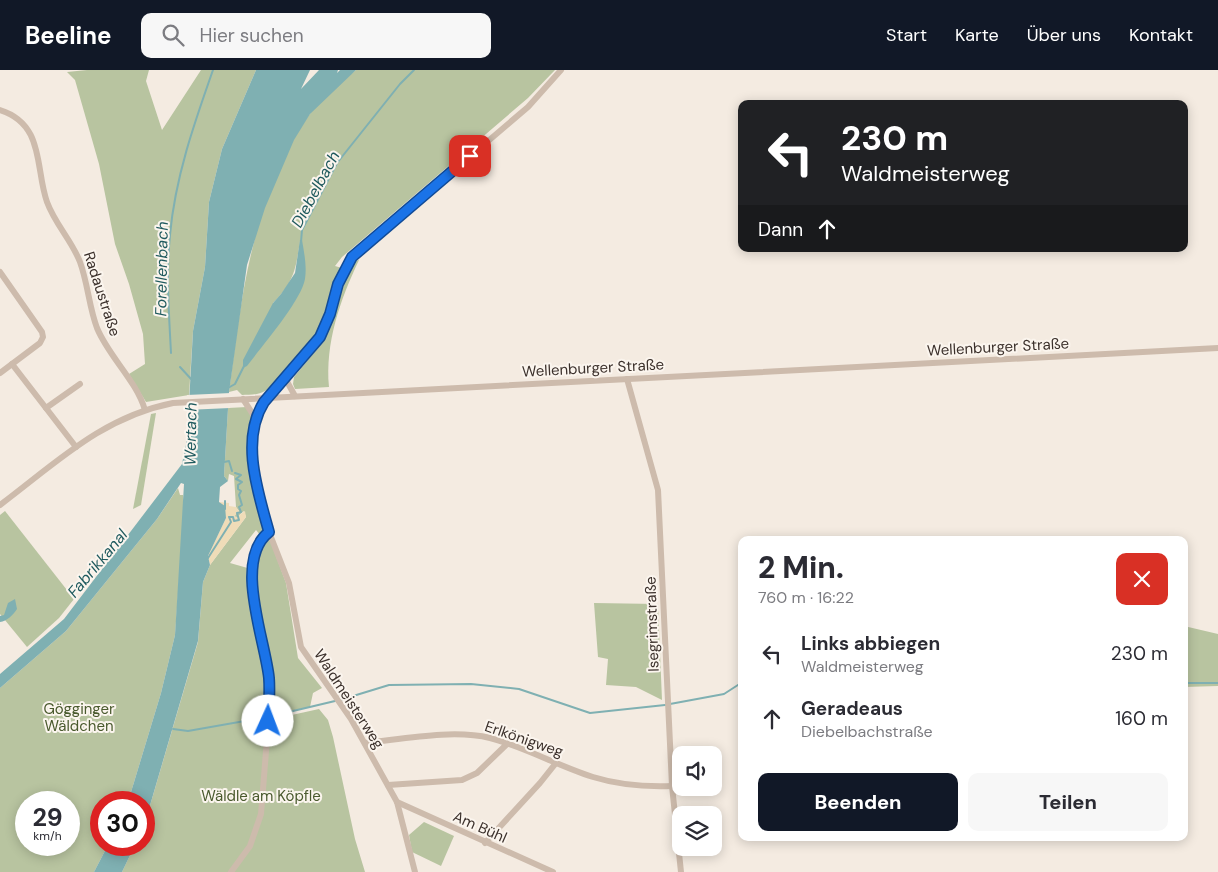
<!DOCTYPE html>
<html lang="de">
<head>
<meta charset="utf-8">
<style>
	:root { --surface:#fff; --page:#f7f7f7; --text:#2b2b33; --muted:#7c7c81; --accent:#111827 }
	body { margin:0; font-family:"DM Sans",sans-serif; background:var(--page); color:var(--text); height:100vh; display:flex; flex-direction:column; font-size:19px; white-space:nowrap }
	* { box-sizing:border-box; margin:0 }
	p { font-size:16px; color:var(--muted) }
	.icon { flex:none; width:28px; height:28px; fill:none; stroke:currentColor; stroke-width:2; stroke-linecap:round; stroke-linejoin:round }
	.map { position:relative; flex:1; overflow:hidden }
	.drawer { position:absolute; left:738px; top:466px; width:450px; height:305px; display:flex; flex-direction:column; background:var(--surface); border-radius:10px; box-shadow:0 2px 12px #0003 }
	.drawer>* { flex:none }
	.guide { position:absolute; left:738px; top:30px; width:450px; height:152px; border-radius:10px; box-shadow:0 2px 12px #0003; background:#202124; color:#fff; overflow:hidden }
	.controls { position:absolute; left:672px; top:676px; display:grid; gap:10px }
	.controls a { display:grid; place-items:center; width:50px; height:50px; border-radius:10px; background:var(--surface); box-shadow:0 2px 12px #0003; font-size:25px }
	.speed { position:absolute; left:15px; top:721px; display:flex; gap:10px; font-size:25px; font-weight:700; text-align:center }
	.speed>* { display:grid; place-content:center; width:65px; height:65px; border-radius:50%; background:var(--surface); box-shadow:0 2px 12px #0003; line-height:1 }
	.speed small { font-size:12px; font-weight:400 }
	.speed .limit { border:8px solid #d22; background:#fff; color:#111 }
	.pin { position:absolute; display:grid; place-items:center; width:42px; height:42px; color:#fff; margin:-21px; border-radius:10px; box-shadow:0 2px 8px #0006 }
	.me { position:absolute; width:55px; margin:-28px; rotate:2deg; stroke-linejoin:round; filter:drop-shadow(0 0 4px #0008) }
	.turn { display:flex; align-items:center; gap:18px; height:105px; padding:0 20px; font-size:22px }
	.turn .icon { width:65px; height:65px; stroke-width:2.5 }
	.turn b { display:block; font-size:35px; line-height:42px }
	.then { display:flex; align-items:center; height:48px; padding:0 20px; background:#0003; gap:10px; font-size:19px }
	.round { display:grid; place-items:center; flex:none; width:52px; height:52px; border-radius:10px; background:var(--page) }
	.headline { display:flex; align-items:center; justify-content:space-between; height:85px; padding:0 20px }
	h1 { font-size:30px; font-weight:800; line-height:38px }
	.button { display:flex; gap:10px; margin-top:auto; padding:10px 20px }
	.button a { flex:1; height:58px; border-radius:10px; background:var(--accent); color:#fff; font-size:20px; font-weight:800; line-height:58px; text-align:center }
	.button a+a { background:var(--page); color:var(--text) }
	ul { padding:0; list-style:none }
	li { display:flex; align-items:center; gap:15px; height:65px; padding:0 20px }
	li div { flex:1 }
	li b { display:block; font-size:19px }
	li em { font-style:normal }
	header { display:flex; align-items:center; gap:30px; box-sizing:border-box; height:70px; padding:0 25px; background:var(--accent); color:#fff }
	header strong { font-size:24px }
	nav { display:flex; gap:28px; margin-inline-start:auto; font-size:18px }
	.search { width:350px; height:45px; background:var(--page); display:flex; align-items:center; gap:12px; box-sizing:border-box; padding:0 18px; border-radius:10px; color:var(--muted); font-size:19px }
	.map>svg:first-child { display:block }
	.green { fill:#b8c4a0; fill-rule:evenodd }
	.sand { fill:#efdcb8 }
	.water { fill:#7fb0b2 }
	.pier { fill:#f4ebe1 }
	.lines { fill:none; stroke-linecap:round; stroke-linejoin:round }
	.stream { stroke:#7fb0b2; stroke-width:2 }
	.minor { stroke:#cdbbac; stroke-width:6 }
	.route-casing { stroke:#114b97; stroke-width:12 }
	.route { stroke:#1a73e8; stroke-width:9 }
	.labels { text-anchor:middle; stroke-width:4; stroke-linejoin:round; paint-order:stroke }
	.street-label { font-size:15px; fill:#3b302b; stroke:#fbf5ee }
	.park-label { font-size:15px; fill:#4a5a2e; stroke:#fbf5ee }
	.water-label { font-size:16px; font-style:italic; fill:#1f5a5e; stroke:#fbf5ee }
</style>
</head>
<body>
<header>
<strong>Beeline</strong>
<div class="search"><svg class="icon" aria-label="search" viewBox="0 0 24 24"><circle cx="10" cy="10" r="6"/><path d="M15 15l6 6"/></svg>Hier suchen</div>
<nav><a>Start</a><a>Karte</a><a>Über uns</a><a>Kontakt</a></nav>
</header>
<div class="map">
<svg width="1218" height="802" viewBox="0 0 1218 802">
	<rect width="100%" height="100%" fill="#f4ebe1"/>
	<g class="green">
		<path d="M87,0h62l-3,11 16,49 39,-60h55l-34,79 -13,53 -4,65 -12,64 -4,64 -43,7 -17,-28 16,-10 -2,-30 -14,-50 -14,-40 -16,-80 -24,-84 -8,-8z"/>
		<path d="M356,0h199l-27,28 -186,159 -7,9 7,2c-8,20 -12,41 -21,59 -7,16 -41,57 -56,64 -7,4 -16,4 -23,4l-5,-5 -8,2c12,-95 24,-197 80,-277 12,-17 31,-32 47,-45zM300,170l-7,64 -20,-1c21,-21 23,-34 27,-63z"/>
		<path d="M359,190c-19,40 -34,83 -30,127l-34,2 -2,-5 1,-7 28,-34 27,-73 5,-9z"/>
		<path d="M247,337l7,11 -4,35 15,78 -5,4 -4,-5 -26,33 21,6 7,-24 11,-8 17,46 12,75 24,30 -9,5 -3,14 -41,8 -5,3 5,2 50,-11 9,11 5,17 22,102 10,33h-243l13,-27h9v-19l54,-184 5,-60 7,-17 36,-48 -2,-6 -7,6 -4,-1 6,-5 -3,-4 -2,-31 -5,-2 -1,7 -4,-5 4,-68z"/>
		<path d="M156,343l-15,92 -8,4 18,-95z"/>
		<path d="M178,418l2,7h3l1,16 -9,124 -14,58 -33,109h-27v43h7l-14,27h-94v-184l66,-57 91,-112zM26,732h43v43h-43z"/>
		<path d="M5,441l69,88 -15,19 -32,29 -27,-33v-99z"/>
		<path d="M594,533l64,1 4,96 -26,-13 -30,-2 2,-26 -10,-2z"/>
		<path d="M1184,556l34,8v52l-34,1z"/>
		<path d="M424,752l30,14 -13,30 -29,-14 -3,-17z"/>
	</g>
	<path class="sand" d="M219,432l10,1v3l7,1 3,4 -5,6h3l8,-6 1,6 -36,48 -2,-9 18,-38z"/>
	<g class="water">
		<path d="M256,0h54l-9,19 18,-19h19l-1,3 3,-3h16l-46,44 -16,26 -29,68 -18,57 -18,127 -5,84 4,5 -8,6 -1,15 6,4 1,12 -18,38 2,9 -7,17 -5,59 -54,185v-24h-16l33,-109 14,-58 9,-151 -3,-1 -24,36 -91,112 -66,57v-14l64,-55 118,-155 5,-25 6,-108 12,-64 4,-65 13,-53z"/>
		<path d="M300,170h2c2,12 5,26 3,39 -4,22 -43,67 -58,87l-4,2v-8l30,-57 8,-9 14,-21z"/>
		<path d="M15,529l2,10c-4,6 -10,12 -17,13v-6l4,-1 4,-12z"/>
		<path d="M108,775h27l-13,27h-28z"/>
	</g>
	<path class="pier" d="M231,323l-1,15 -44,2 1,-15z"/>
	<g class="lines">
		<g class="stream">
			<path d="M301,172l1,-12 35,-67 63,-79 14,-14"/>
			<path d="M171,283c-2,-39 -5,-78 -1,-118 5,-57 24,-111 43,-165"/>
			<path d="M180,297l12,13"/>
			<path d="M228,318l7,-4 9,-18"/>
			<path d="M224,392l5,-1 3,10"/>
			<path d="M225,439v-8"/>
			<path d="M208,488l23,-36 -2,-5h4l1,4 5,-1 -2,-7 4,-1 -2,-5 3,-2 -3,-10 2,-4 -3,-2v-4l4,-3 -6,-3 5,-4 -6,-2"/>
			<path d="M1184,613h34"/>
			<path d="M340,630l49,-15 82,-1 48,5 71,24 75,-8"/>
			<path d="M670,634l54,-10 17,-11"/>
			<path d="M272,646l63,-15"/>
			<path d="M173,659l15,2 79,-14"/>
		</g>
		<g class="minor">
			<path d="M0,40c45,14 35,59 47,92 8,22 25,39 33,60 8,22 9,45 17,66 12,29 39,52 48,82"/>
			<path d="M0,202l42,60 1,5 -3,6 -40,30"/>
			<path d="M12,294l64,83"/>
			<path d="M285,308l10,18"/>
			<path d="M627,309l31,111 14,296 9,86"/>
			<path d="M243,329l13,20"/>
			<path d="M46,338l34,-24"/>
			<path d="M0,435c56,-42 102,-88 173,-102l1045,-55"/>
			<path d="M365,673c38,-4 88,-14 125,-5 35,9 68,28 103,39 26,8 52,10 79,9"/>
			<path d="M388,715l74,-5 15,-7 30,-29"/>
			<path d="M397,732l156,70"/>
			<path d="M485,773l55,-60 16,-20"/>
			<path d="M231,802l19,-26 11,-32 8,-100v-35l-18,-109 4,-21 4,-9 10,-8"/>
			<path d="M415,802l-18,-70 -46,-83 -50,-72 -12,-64 -20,-51 -12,-46 -5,-34 4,-33 5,-14 60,-68 9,-22 8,-31 14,-27 176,-150 33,-37"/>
		</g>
	</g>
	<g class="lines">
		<defs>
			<path id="route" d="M268,651c1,-14 2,-29 1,-43 -4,-39 -36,-118 0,-146 -11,-40 -29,-92 -5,-130l56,-65 10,-23 8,-30 14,-27 118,-101"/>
		</defs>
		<use href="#route" class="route-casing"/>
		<use href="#route" class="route"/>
	</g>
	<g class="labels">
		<g class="street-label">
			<text transform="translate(102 224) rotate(72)" y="5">Radaustraße</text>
			<text transform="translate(998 277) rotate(-3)" y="5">Wellenburger Straße</text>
			<text transform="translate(593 298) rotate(-3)" y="5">Wellenburger Straße</text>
			<text transform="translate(652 554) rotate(-92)" y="5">Isegrimstraße</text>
			<text transform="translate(349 629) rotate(57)" y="5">Waldmeisterweg</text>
			<text transform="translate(524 669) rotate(19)" y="5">Erlkönigweg</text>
			<text transform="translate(480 757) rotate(24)" y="5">Am Bühl</text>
		</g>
		<g class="park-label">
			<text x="79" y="644">Gögginger<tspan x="79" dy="17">Wäldchen</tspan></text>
			<text x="261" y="731">Wäldle am Köpfle</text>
		</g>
		<g class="water-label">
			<text transform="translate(315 119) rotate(-62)" y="6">Diebelbach</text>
			<text transform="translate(161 199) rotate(-89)" y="6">Forellenbach</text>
			<text transform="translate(190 364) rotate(-89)" y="6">Wertach</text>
			<text transform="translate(97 493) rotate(-50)" y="6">Fabrikkanal</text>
		</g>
	</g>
</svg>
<div class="controls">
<a><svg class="icon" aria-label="sound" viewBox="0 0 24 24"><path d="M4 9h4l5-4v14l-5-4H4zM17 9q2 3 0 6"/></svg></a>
<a><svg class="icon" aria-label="layers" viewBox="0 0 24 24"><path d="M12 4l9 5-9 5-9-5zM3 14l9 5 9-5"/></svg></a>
</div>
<div class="speed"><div>29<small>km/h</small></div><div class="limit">30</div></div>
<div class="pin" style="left:470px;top:86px;background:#d93025"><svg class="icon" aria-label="arrive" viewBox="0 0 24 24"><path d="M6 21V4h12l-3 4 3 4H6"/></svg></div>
<svg class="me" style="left:268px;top:651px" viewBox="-20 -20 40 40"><circle r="19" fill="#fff"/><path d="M0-13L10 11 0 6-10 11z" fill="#1a73e8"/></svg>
<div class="guide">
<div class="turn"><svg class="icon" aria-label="left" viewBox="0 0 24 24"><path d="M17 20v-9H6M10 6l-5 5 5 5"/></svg><div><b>230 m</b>Waldmeisterweg</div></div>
<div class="then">Dann<svg class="icon" aria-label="ahead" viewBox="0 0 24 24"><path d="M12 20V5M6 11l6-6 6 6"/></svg></div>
</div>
<section class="drawer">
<div class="headline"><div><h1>2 Min.</h1><p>760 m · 16:22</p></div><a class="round" style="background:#d93025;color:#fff"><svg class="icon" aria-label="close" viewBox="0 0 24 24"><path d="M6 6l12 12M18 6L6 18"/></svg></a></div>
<ul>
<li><svg class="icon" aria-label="left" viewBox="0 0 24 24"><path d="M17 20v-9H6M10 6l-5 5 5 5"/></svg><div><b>Links abbiegen</b><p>Waldmeisterweg</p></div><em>230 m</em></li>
<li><svg class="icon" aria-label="ahead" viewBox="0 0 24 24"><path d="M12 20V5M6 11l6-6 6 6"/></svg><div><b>Geradeaus</b><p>Diebelbachstraße</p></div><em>160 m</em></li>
</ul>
<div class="button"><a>Beenden</a><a>Teilen</a></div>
</section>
</div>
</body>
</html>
